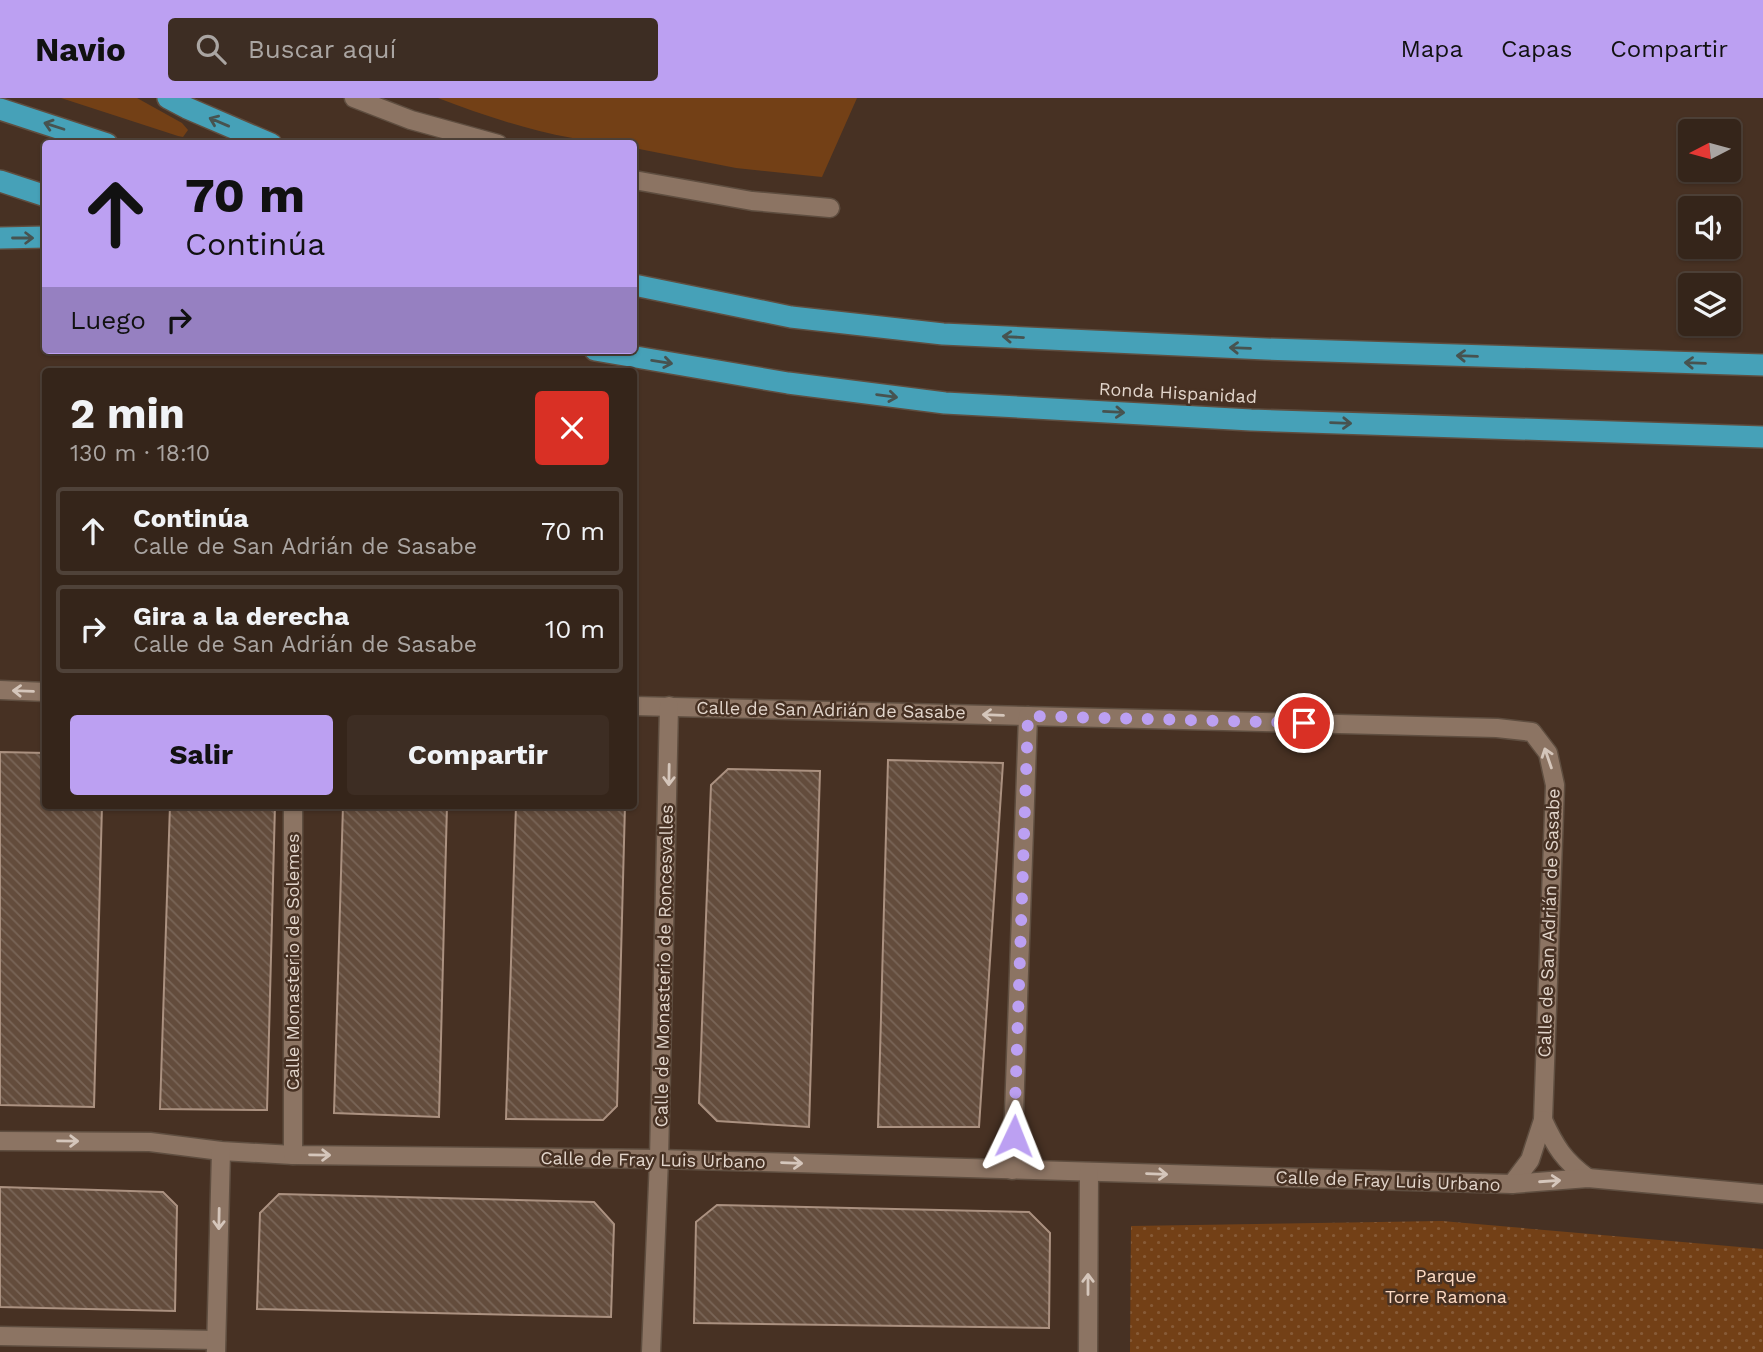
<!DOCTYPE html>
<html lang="es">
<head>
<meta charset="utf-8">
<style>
	:root { --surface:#35251a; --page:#3d2d23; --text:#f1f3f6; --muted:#aaa5a2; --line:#4f4239; --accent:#bca0f2 }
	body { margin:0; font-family:"Work Sans",sans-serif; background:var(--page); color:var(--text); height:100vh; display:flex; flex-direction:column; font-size:26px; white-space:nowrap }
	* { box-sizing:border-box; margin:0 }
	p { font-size:23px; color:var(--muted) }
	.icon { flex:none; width:38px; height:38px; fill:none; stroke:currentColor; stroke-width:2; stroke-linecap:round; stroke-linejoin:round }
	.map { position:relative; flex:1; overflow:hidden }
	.drawer { position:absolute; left:42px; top:270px; width:595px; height:441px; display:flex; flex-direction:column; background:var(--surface); border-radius:7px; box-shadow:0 2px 5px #0004,0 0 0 2px var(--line) }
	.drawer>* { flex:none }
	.banner { position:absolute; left:42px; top:42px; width:595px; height:214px; border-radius:7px; box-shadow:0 2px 5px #0004,0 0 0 2px var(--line); background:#bca0f2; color:#111; overflow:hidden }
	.needle { width:46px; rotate:264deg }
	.tools { position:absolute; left:1678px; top:21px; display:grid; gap:14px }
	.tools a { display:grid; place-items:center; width:63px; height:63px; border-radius:7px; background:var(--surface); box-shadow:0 2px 5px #0004,0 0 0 2px var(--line); font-size:35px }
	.pin { position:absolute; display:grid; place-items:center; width:60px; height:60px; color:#fff; margin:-30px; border:4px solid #fff; border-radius:50%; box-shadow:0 2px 7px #0007 }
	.me { position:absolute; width:77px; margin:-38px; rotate:2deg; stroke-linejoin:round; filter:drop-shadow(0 0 5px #0008) }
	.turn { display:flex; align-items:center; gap:24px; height:147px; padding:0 28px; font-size:32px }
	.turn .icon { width:91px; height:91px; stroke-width:2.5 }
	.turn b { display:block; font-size:49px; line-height:60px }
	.then { display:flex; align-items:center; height:66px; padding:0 28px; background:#0003; gap:14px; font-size:26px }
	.round { display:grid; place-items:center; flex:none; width:74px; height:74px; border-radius:7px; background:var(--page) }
	.head { display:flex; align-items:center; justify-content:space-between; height:119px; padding:0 28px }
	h1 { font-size:42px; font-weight:700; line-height:52px }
	.action { display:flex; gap:14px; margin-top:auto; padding:14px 28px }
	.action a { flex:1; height:80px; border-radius:7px; background:var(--accent); color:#111; font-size:28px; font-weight:700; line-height:80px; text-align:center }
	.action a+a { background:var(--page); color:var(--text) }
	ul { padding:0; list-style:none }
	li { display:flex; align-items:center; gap:21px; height:88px; margin:0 14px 10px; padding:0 14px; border:4px solid var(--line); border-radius:7px }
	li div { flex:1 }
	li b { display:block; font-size:26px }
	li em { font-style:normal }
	header { display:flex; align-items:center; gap:42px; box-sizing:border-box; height:98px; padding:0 35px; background:var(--accent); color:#111 }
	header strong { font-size:33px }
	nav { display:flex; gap:38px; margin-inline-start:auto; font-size:24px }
	.search { width:490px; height:63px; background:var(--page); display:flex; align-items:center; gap:18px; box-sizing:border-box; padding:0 24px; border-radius:7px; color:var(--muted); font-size:26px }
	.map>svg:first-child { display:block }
	.green { fill:#734016 }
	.park { fill:url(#park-dots) }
	.building { fill:url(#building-back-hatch); stroke:#ab9180; stroke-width:2 }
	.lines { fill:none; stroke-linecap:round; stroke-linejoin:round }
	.street-casing { stroke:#5f4e40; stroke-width:21 }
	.highway-casing { stroke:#5f4e40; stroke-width:24 }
	.street { stroke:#8c7463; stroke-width:18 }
	.highway { stroke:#46a1b8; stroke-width:21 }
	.oneway { stroke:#475350 }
	.oneway2 { stroke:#d5c6bb }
	.route { stroke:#bca0f2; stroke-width:12; stroke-dasharray:0 21.6 }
	.labels { text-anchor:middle; stroke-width:5; stroke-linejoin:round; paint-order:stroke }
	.street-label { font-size:18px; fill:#e2d5cb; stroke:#473123 }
	.park-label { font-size:18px; fill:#fddac3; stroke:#473123 }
</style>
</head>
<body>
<header>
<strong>Navio</strong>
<div class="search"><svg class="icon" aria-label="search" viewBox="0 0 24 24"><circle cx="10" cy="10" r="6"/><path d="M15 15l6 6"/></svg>Buscar aquí</div>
<nav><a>Mapa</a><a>Capas</a><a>Compartir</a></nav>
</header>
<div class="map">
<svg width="1763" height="1254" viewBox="0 0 1763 1254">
	<defs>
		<pattern id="park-dots" width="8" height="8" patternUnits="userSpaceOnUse" patternTransform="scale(1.75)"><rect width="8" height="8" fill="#734016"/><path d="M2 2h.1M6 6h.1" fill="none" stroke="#875b37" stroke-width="1.8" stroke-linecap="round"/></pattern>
		<pattern id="building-back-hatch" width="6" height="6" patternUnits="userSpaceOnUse" patternTransform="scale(1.75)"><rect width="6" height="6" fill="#634c3c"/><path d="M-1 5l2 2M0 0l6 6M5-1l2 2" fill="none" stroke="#796557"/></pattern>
	</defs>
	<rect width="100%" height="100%" fill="#473123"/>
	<g class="green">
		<path d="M61,0h76l45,25 6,7 -5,7 -5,-1z"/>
		<path d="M438,0h419l-35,79 -86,-9 -102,-20v-4c-65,0 -136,-23 -196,-46z"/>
	</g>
	<path class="park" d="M1442,1123l321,28v103h-633l1,-126z"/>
	<g class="building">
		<path d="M0,654l46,1v52h56l-8,302 -94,-2z"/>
		<path d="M888,662l115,3 -24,364h-101z"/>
		<path d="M728,671l92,2 -11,356 -92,-6 -18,-18 12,-318z"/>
		<path d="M170,707h105l-8,305 -107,-1z"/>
		<path d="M343,707h104l-8,312 -105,-4z"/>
		<path d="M516,707h109l-8,301 -14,14 -97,-1z"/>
		<path d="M0,1089l163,5 14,14 -2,105 -175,-4z"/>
		<path d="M279,1096l315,8 20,22 -3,93 -354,-8 3,-96z"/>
		<path d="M717,1107l312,7 21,21 -1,95 -355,-5 2,-101z"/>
	</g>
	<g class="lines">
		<defs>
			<g id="street">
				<path d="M354,0l57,22 87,24"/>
				<path d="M634,82l118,21 78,7"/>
				<path d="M0,592l46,2"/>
				<path d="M634,608l863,22 35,4 16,21 7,32 -12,335 -13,40 -18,24"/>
				<path d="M1543,1022c12,26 21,41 45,58"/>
				<path d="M0,1043l150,1 71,9 72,4 366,4 853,25 76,-6 175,16"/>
				<path d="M293,1057v-350"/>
				<path d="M1012,1072l16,-454"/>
				<path d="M0,1238l216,4"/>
				<path d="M216,1254l5,-201"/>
				<path d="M651,1254l8,-193 10,-453"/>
				<path d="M1088,1254l1,-180"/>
			</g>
			<g id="highway">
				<path d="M168,0l19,10 84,36"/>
				<path d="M0,11l107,35"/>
				<path d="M0,83l46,15"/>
				<path d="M0,140l46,-1"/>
				<path d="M634,187l157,32 152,17 323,15 497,16"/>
				<path d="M595,252l193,33 157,20 306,17 512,17"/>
			</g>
		</defs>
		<use href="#street" class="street-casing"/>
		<use href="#highway" class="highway-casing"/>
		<use href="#street" class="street"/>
		<use href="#highway" class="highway"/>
	</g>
	<defs><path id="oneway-shaft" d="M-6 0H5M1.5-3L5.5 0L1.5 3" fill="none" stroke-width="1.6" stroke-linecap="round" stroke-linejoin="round" transform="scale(1.75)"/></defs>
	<g class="oneway">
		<use href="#oneway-shaft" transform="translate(219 24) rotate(-157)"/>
		<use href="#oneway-shaft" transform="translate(54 28) rotate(-162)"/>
		<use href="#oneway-shaft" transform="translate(23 140)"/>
		<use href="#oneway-shaft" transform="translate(1013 239) rotate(-177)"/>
		<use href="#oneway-shaft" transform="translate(1240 250) rotate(-178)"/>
		<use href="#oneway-shaft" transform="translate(1467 258) rotate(-178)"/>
		<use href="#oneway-shaft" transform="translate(662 264) rotate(9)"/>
		<use href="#oneway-shaft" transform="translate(1695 265) rotate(-178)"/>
		<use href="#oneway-shaft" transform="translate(887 298) rotate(8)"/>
		<use href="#oneway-shaft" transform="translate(1114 314) rotate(3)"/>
		<use href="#oneway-shaft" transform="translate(1341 325) rotate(2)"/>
	</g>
	<g class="oneway2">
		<use href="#oneway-shaft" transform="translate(23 593) rotate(-178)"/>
		<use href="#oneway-shaft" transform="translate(993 617) rotate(-178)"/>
		<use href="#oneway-shaft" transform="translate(1548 660) rotate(-109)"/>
		<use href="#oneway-shaft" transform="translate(669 677) rotate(91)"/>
		<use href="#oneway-shaft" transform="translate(68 1043) rotate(1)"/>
		<use href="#oneway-shaft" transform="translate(320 1057) rotate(1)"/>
		<use href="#oneway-shaft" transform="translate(792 1065) rotate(2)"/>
		<use href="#oneway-shaft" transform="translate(1157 1076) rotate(2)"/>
		<use href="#oneway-shaft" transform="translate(1550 1083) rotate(-4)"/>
		<use href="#oneway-shaft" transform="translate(219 1121) rotate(91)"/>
		<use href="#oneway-shaft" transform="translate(1088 1186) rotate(-90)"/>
	</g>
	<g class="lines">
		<path class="route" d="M1014,1038l14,-420 276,7"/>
	</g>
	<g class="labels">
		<g class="street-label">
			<text transform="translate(1178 295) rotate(3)" y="6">Ronda Hispanidad</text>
			<text transform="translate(831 612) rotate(1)" y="6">Calle de San Adrián de Sasabe</text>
			<text transform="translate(1549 825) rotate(-88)" y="6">Calle de San Adrián de Sasabe</text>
			<text transform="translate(293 864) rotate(-90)" y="6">Calle Monasterio de Solemes</text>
			<text transform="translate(664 868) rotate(-89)" y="6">Calle de Monasterio de Roncesvalles</text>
			<text transform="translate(653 1062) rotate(1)" y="6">Calle de Fray Luis Urbano</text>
			<text transform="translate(1388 1083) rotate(2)" y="6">Calle de Fray Luis Urbano</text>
		</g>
		<g class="park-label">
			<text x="1446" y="1184">Parque<tspan x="1446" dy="21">Torre Ramona</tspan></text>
		</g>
	</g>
</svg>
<div class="tools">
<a><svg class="needle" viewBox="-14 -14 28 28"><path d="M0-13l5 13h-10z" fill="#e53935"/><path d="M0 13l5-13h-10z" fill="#aaa5a2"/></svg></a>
<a><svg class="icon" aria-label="sound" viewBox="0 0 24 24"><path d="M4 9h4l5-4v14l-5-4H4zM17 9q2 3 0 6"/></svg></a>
<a><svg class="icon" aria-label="layers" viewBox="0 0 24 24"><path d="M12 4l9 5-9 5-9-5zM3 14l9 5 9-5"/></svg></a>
</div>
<div class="pin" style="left:1304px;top:625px;background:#d93025"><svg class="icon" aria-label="arrive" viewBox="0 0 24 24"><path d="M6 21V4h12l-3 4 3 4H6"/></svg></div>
<svg class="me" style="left:1014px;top:1038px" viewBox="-20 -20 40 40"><path d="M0-17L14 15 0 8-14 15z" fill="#bca0f2" stroke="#fff" stroke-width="4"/></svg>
<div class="banner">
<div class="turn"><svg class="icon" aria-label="ahead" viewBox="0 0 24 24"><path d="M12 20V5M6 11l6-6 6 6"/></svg><div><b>70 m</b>Continúa</div></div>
<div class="then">Luego<svg class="icon" aria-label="right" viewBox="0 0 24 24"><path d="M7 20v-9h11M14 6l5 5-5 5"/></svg></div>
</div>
<section class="drawer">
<div class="head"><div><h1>2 min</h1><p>130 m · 18:10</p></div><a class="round" style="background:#d93025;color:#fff"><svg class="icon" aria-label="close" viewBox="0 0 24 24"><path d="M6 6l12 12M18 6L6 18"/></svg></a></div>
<ul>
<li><svg class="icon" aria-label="ahead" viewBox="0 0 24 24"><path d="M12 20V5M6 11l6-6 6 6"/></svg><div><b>Continúa</b><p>Calle de San Adrián de Sasabe</p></div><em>70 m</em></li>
<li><svg class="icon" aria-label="right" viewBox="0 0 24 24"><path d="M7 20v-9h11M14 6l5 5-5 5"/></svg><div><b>Gira a la derecha</b><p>Calle de San Adrián de Sasabe</p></div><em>10 m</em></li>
</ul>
<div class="action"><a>Salir</a><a>Compartir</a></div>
</section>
</div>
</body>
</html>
